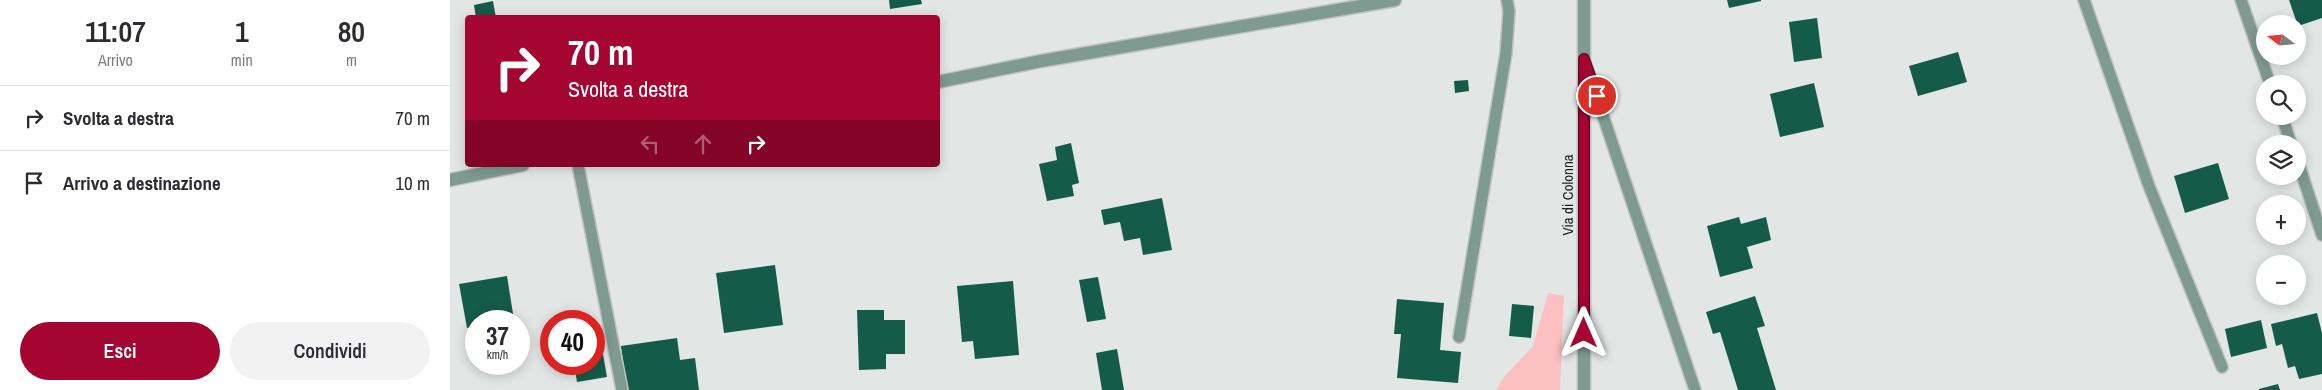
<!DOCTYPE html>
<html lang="it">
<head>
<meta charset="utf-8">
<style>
	:root { --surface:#fff; --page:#f2f2f3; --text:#2b2b33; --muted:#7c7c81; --line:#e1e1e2; --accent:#a40631 }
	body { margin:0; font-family:"Archivo Narrow",sans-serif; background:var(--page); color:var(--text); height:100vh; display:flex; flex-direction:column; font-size:19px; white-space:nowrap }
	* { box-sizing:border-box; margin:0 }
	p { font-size:16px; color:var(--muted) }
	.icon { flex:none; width:28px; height:28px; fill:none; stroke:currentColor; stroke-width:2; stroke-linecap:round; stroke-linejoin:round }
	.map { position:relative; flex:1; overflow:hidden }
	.panel { display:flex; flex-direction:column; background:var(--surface); width:450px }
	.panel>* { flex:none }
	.top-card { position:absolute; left:15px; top:15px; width:475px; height:152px; border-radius:5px; box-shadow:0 2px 12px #0003; background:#a40631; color:#fff; overflow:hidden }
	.needle { width:32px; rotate:286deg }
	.controls { position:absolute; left:1806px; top:15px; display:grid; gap:10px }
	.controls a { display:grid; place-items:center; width:50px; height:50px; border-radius:50%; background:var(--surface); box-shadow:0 2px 12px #0003; font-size:25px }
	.speed { position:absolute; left:15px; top:310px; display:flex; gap:10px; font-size:25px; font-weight:700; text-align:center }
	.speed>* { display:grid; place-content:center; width:65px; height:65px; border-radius:50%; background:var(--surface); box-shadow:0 2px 12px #0003; line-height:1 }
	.speed small { font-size:12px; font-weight:400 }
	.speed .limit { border:8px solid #d22; background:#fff; color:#111 }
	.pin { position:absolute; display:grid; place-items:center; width:42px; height:42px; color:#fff; margin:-21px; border:2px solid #fff; border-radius:50%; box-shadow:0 1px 5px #0007 }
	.me { position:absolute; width:55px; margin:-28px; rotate:0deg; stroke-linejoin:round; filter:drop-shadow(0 0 4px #0008) }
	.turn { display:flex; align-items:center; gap:18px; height:105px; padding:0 20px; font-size:22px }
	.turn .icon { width:65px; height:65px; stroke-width:2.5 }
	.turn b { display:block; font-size:35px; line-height:42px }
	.lanes { display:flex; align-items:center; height:48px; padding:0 20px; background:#0003; justify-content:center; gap:25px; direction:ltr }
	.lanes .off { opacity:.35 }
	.eta { display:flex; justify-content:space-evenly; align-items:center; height:85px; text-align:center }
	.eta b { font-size:30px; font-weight:600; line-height:35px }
	.primary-button { display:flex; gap:10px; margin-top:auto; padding:10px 20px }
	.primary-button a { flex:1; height:58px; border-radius:30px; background:var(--accent); color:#fff; font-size:20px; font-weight:600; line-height:58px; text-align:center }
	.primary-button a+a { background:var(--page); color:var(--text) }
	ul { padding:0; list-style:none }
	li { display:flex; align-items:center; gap:15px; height:65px; padding:0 20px; border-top:1px solid var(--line) }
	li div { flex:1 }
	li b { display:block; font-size:19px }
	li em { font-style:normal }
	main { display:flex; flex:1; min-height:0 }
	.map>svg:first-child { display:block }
	.green { fill:#fdc0c2 }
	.building { fill:#155b4a }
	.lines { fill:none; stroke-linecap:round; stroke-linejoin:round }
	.service-casing { stroke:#bfc2c1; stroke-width:14 }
	.minor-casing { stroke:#bfc2c1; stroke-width:15 }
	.tertiary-casing { stroke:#bfc2c1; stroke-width:15 }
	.service { stroke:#7f9a91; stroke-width:11 }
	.minor { stroke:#7f9a91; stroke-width:12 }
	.tertiary { stroke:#7f9a91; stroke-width:12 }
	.route-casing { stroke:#6b0420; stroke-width:12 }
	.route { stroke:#a40631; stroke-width:9 }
	.labels { text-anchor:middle; stroke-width:5; stroke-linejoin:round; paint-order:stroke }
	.street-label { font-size:15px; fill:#1e201f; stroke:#e2e6e5 }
</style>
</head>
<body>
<main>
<section class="panel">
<div class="eta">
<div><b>11:07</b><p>Arrivo</p></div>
<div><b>1</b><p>min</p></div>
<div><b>80</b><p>m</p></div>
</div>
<ul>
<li><svg class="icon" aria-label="right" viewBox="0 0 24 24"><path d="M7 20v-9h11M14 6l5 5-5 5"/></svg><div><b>Svolta a destra</b></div><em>70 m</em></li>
<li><svg class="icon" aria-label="arrive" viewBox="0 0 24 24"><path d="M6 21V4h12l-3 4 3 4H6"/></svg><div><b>Arrivo a destinazione</b></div><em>10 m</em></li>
</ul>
<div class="primary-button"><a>Esci</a><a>Condividi</a></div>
</section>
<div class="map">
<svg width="1872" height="390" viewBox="0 0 1872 390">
	<rect width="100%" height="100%" fill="#e2e6e5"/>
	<path class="green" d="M1098,293l16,3 -4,94h-64l8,-13 29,-31z"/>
	<g class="building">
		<path d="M439,0h32l1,4 -32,5z"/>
		<path d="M1277,0h34v1l-32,7z"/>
		<path d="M1839,0h33v18l-24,8z"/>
		<path d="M43,1l3,17h-20l-2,-13z"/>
		<path d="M1367,18l5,40 -28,4 -5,-40z"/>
		<path d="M1508,52l9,30 -49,14 -9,-30z"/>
		<path d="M1018,80l1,11 -14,2 -1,-12z"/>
		<path d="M1364,83l10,44 -44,10 -10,-43z"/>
		<path d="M621,143l8,40 -7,2 2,11 -27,5 -8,-37 18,-4 -2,-13z"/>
		<path d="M1768,163l11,36 -44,14 -11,-37z"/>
		<path d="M712,198l10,52 -29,5 -3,-17 -16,3 -4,-19 -16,3 -3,-15z"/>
		<path d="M1289,217l2,7 25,-7 5,23 -24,7 6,21 -33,9 -13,-51z"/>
		<path d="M325,265l8,60 -59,8 -8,-60z"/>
		<path d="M57,276l7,44 -38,1v5l-9,2 -8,-44z"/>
		<path d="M648,277l8,42 -19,3 -8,-42z"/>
		<path d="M563,281l6,74 -44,4 -2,-18 -11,1 -5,-56z"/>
		<path d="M1305,296l10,30 -8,2 19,62h-38l-18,-58 -7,2 -7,-22z"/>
		<path d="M947,299l47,4 -4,47 21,2 -3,31 -61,-5 4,-44h-7z"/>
		<path d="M1062,304l22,2 -3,32 -22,-2z"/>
		<path d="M407,310h27v10h21v34h-19v15l-27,1z"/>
		<path d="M1867,313l5,20v41l-23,5 -4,-13 -7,2 -6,-24 -6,2 -5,-22z"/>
		<path d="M1811,320l6,28 -36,9 -6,-28z"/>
		<path d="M227,338l3,22 15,-2 4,32h-72l-6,-44z"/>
		<path d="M151,343l6,34 -30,5 -3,-18h20v-19z"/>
		<path d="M667,349l7,41h-22l-6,-37z"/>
		<path d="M1828,384l2,6h-21v-1z"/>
	</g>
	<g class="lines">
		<defs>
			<g id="service">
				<path d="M1634,0l65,186 73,181"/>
				<path d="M1791,0l29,84"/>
				<path d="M1135,62l110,328"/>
				<path d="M1832,116l9,28"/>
				<path d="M1848,162l24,73"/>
				<path d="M128,165l44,225"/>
				<path d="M1009,337l47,-284 3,-42 -2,-11"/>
			</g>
			<g id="minor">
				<path d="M488,82l103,-21 354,-61"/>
				<path d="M0,180l73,-15"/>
			</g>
			<path id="tertiary" d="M1134,390v-390"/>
		</defs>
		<use href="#service" class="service-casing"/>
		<use href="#minor" class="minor-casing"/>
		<use href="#tertiary" class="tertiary-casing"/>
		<use href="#service" class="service"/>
		<use href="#minor" class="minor"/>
		<use href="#tertiary" class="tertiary"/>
	</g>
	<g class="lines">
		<defs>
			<path id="route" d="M1134,333v-274l13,37"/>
		</defs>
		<use href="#route" class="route-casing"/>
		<use href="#route" class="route"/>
	</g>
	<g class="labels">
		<g class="street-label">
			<text transform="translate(1118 195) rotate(-90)" y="5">Via di Colonna</text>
		</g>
	</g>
</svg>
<div class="controls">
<a><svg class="needle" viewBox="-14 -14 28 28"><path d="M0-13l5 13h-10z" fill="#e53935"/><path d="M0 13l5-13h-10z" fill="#7c7c81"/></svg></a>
<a><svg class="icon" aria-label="search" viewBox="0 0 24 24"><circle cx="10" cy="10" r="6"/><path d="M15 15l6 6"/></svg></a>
<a><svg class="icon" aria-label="layers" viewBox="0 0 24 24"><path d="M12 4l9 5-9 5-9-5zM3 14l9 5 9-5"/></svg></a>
<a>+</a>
<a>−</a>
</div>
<div class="speed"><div>37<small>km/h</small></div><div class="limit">40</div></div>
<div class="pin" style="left:1147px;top:96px;background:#d93025"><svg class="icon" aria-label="arrive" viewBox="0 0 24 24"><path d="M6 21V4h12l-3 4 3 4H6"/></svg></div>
<svg class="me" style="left:1134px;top:333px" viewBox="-20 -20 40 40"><path d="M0-17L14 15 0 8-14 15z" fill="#a40631" stroke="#fff" stroke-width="4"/></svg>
<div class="top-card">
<div class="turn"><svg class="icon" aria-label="right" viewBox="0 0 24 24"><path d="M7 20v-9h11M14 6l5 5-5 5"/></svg><div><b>70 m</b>Svolta a destra</div></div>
<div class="lanes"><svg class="icon off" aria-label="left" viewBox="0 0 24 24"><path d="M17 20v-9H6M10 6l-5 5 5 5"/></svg><svg class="icon off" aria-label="ahead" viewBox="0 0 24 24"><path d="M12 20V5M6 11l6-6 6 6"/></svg><svg class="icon" aria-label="right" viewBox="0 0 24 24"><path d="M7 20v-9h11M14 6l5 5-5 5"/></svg></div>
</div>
</div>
</main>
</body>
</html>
